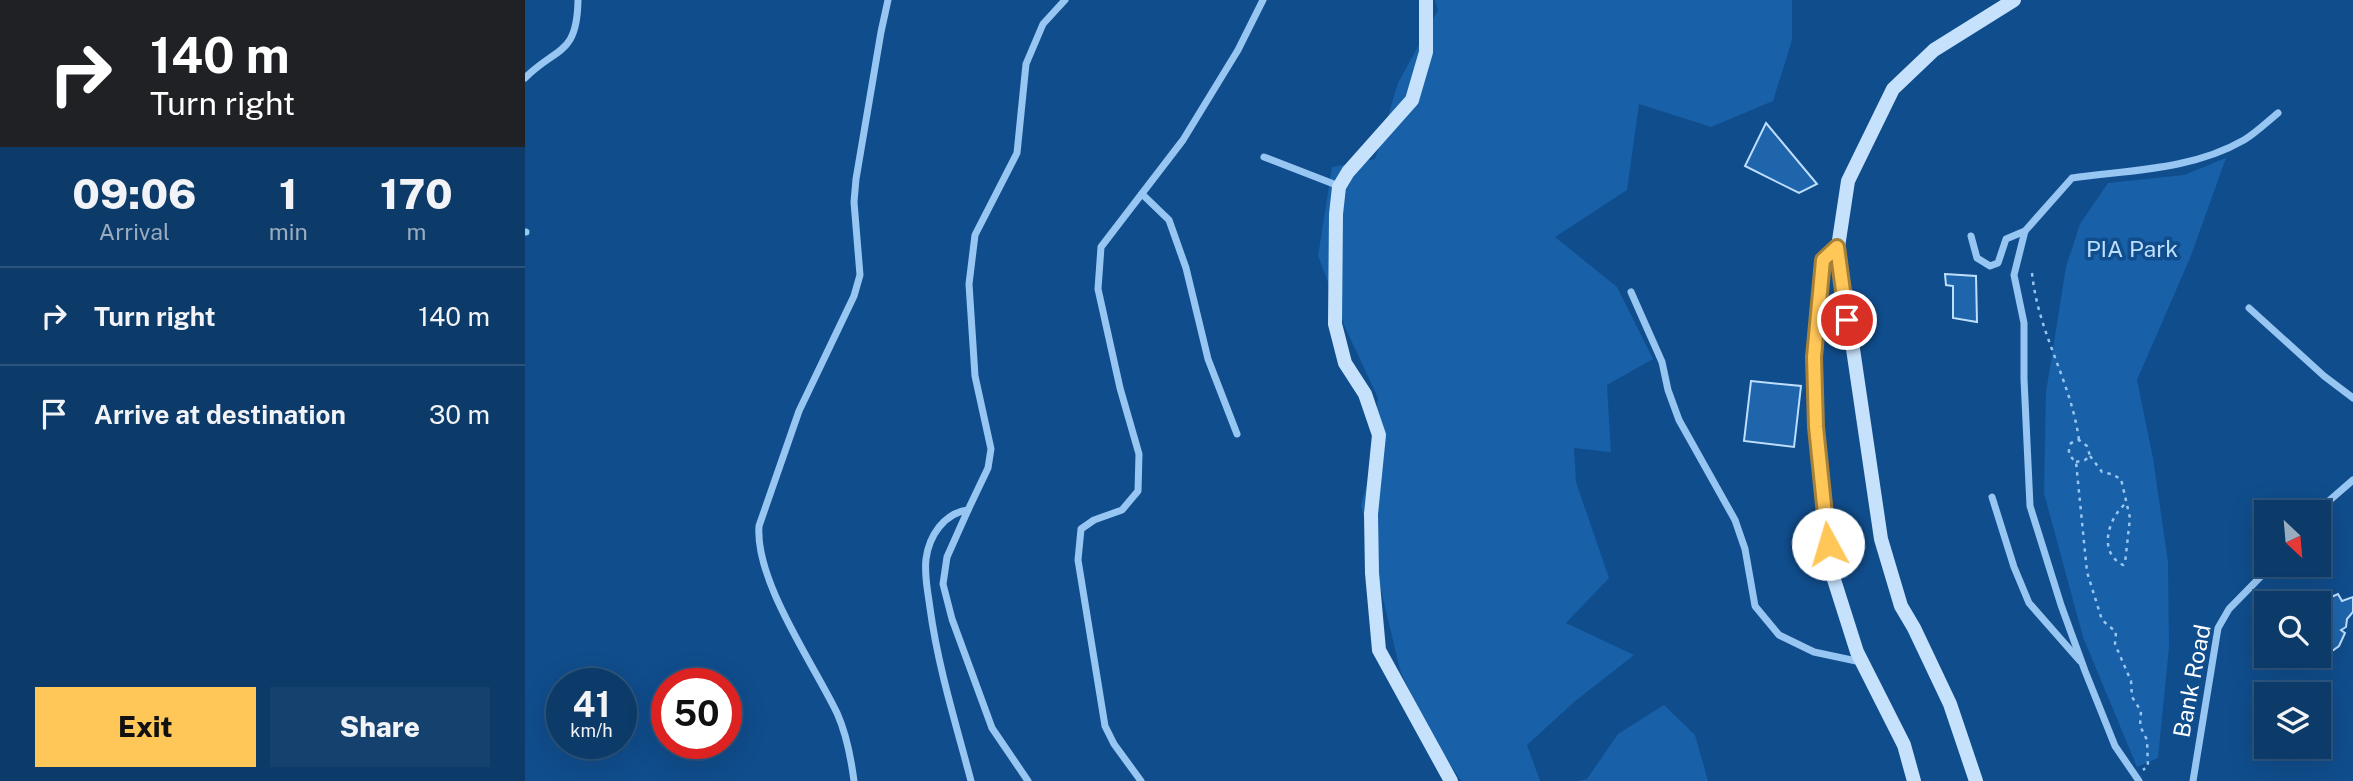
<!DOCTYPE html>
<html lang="en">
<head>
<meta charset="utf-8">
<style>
	:root { --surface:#0c3a69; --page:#15416f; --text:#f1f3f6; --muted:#9aadc0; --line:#2c547d; --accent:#ffc658 }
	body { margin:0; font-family:"Public Sans",sans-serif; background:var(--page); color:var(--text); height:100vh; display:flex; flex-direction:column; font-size:26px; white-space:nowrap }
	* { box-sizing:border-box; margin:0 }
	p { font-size:23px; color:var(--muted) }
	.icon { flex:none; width:38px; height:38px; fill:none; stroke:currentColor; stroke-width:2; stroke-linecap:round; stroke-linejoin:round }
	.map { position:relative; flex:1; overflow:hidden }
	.sheet { display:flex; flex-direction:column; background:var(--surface); width:525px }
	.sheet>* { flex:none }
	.guide { background:#202124; color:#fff; overflow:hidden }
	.needle { width:46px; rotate:154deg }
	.tools { position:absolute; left:1729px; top:500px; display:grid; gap:14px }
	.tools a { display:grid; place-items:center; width:77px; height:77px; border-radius:0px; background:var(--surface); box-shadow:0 7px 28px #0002,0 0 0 2px var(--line); font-size:35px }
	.speed { position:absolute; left:21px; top:668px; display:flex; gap:14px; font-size:35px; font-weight:700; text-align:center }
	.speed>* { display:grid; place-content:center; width:91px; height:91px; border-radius:50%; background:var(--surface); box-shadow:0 7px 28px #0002,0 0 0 2px var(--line); line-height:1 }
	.speed small { font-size:18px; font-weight:400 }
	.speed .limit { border:10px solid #d22; background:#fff; color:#111 }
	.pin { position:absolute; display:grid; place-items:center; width:60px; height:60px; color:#fff; margin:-30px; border:4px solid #fff; border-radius:50%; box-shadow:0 2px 7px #0007 }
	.me { position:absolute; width:77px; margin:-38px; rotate:354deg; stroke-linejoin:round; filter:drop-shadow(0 0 5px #0008) }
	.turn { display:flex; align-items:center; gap:24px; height:147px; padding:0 35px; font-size:32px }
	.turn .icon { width:91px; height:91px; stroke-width:2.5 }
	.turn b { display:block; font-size:49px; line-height:60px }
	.eta { display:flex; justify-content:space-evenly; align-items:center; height:119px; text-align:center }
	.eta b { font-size:42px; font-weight:800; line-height:49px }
	.action { display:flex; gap:14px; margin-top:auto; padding:14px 35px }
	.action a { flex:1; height:80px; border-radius:0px; background:var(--accent); color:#111; font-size:28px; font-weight:800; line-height:80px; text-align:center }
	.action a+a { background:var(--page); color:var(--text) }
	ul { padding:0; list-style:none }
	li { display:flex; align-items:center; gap:21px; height:98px; padding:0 35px; border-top:2px solid var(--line) }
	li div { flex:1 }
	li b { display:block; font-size:26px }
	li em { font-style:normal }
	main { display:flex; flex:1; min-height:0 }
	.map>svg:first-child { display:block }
	.green { fill:#1860a7 }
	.building { fill:#1e65ac; stroke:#bedefd; stroke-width:2 }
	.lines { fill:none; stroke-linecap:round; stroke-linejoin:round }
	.path { stroke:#98c6f2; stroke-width:2.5; stroke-dasharray:3.5 5; stroke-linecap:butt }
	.street { stroke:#98c6f2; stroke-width:7 }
	.secondary { stroke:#c6e1fc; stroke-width:14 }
	.route-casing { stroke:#a68139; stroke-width:18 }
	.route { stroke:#ffc658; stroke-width:12 }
	.labels { text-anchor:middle; stroke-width:7; stroke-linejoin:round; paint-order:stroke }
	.park-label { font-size:23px; fill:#bedefd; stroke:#104d8c }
	.street-label { font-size:23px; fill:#fff; stroke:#104d8c }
</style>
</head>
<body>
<main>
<section class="sheet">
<div class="guide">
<div class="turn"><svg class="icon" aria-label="right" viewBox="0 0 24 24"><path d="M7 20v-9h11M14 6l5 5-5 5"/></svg><div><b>140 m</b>Turn right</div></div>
</div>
<div class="eta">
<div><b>09:06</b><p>Arrival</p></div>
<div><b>1</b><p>min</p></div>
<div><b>170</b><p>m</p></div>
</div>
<ul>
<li><svg class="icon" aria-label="right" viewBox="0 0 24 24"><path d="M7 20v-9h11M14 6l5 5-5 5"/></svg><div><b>Turn right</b></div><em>140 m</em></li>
<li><svg class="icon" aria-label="arrive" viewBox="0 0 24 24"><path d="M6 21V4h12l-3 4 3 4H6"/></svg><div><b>Arrive at destination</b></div><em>30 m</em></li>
</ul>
<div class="action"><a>Exit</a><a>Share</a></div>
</section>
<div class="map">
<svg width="1828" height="781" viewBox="0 0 1828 781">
	<rect width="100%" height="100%" fill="#104d8c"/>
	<g class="green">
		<path d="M910,0h357v40l-19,61 -62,26 -72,-23 -12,86 -72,47 62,50 36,72 -46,26 4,67 -37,-4 2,34 33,96 -43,45 68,32 -60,47 -47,43 13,36h-79l-36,-56 -25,-55 -39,-165 7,-25 10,-82 -33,-71 -27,-71 14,-89 43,-8 23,-76 40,-73z"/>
		<path d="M1701,158l-36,100 -53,122 16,78 15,104 1,85 -11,111 -21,9 -54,-130 -39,-144 2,-101 20,-125 14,-43 28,-41 76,-8z"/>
		<path d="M1139,705l31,30 13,46h-129l8,-2 31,-45z"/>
	</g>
	<g class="building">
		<path d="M1241,123l51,61 -18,9 -54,-27z"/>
		<path d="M1420,274l31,2 1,46 -24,-4v-32l-7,-1z"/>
		<path d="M1226,381l50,5 -7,61 -50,-6z"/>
		<path d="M1813,594l4,7 11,-4v15l-6,7 -1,8 -5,3 4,3 -6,13 -11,8 -5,-1 -3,4 -1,-53h-4l6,-9 8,3z"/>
	</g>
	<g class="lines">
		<g class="path">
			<path d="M1507,273c6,60 39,108 47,167"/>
			<path d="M1565,456l12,16 9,2 10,5 9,39 -5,45 -2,2c-26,-13 -14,-47 2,-61"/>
			<path d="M1551,462l9,-2 5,-4 -3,-10 -8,-6 -8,3c-4,9 -2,13 5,19l11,110 15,48 14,12 -1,12 16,37 1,16 9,14 -1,15 7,14 1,26 -5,4"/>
		</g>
		<g class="street">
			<path d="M0,78c32,-32 52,-22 53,-78"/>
			<path d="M739,157l75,29"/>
			<path d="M617,194l27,26 17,48 22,91 29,75"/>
			<path d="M0,232h1"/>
			<path d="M1446,236l6,22 13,8 8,-3 8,-24 19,-8"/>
			<path d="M1106,292l31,70 6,28 11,30 56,100 10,29 10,57 24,29 35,17 47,10"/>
			<path d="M1724,308l75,68 29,22"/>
			<path d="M1467,497l22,70 15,36 51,58"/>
			<path d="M443,510l-21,47 -4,27 9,35 40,109 36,53"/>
			<path d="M1790,513l38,-33"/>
			<path d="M329,781c-3,-23 -7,-46 -17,-68 -24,-50 -82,-132 -78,-187l40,-115 55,-115 6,-21 -6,-73 2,-23 25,-147 7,-32"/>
			<path d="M446,781c-15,-57 -33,-114 -41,-173 -2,-16 -6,-32 -4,-49 3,-23 18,-46 42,-49l20,-42 3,-19 -16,-73 -6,-92 6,-49 42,-82 9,-89 17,-40 22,-24"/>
			<path d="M616,781l-27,-37 -9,-18 -27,-166 3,-31 13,-9 28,-10 16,-19 1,-37 -19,-66 -22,-99 3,-42 82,-107 55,-90 25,-50"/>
			<path d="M1614,781l-24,-35 -30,-75 -24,-66 -31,-99 -6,-127v-56l-10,-48 11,-44 47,-53c58,-8 120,-8 172,-38 12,-7 23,-18 34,-27"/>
			<path d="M1668,781l25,-153 11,-19 43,-44"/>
		</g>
		<g class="secondary">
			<path d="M901,0v52l-14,48 -64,72 -9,15 -3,27 -1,110 10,39 20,31 14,41 -8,79 1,59 7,77 72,131"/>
			<path d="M1313,247l43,292 20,67 13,22 36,76 26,77"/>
			<path d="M1389,781l-10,-36 -47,-93 -27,-85 -14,-140 -2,-70 9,-97 15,-13 10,-66 45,-92 41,-39 80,-50"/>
		</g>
	</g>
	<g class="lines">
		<defs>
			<path id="route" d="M1303,544l-12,-117 -2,-70 9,-97 14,-13 10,73"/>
		</defs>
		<use href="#route" class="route-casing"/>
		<use href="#route" class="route"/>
	</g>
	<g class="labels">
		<g class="park-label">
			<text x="1607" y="257">PIA Park</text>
		</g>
		<g class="street-label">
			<text transform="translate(1667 681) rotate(-79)" y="8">Bank Road</text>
		</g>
	</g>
</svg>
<div class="tools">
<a><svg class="needle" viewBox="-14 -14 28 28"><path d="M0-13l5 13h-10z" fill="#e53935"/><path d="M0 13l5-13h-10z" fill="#9aadc0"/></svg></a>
<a><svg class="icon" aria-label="search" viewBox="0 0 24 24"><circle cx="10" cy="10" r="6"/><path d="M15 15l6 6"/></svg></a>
<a><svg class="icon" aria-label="layers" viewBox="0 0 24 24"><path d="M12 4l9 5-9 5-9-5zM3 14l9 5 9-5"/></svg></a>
</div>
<div class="speed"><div>41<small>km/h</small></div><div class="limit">50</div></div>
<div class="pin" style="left:1322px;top:320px;background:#d93025"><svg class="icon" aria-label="arrive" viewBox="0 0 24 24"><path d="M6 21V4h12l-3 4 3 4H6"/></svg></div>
<svg class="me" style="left:1303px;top:544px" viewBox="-20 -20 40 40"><circle r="19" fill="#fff"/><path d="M0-13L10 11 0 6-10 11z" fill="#ffc658"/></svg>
</div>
</main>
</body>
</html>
